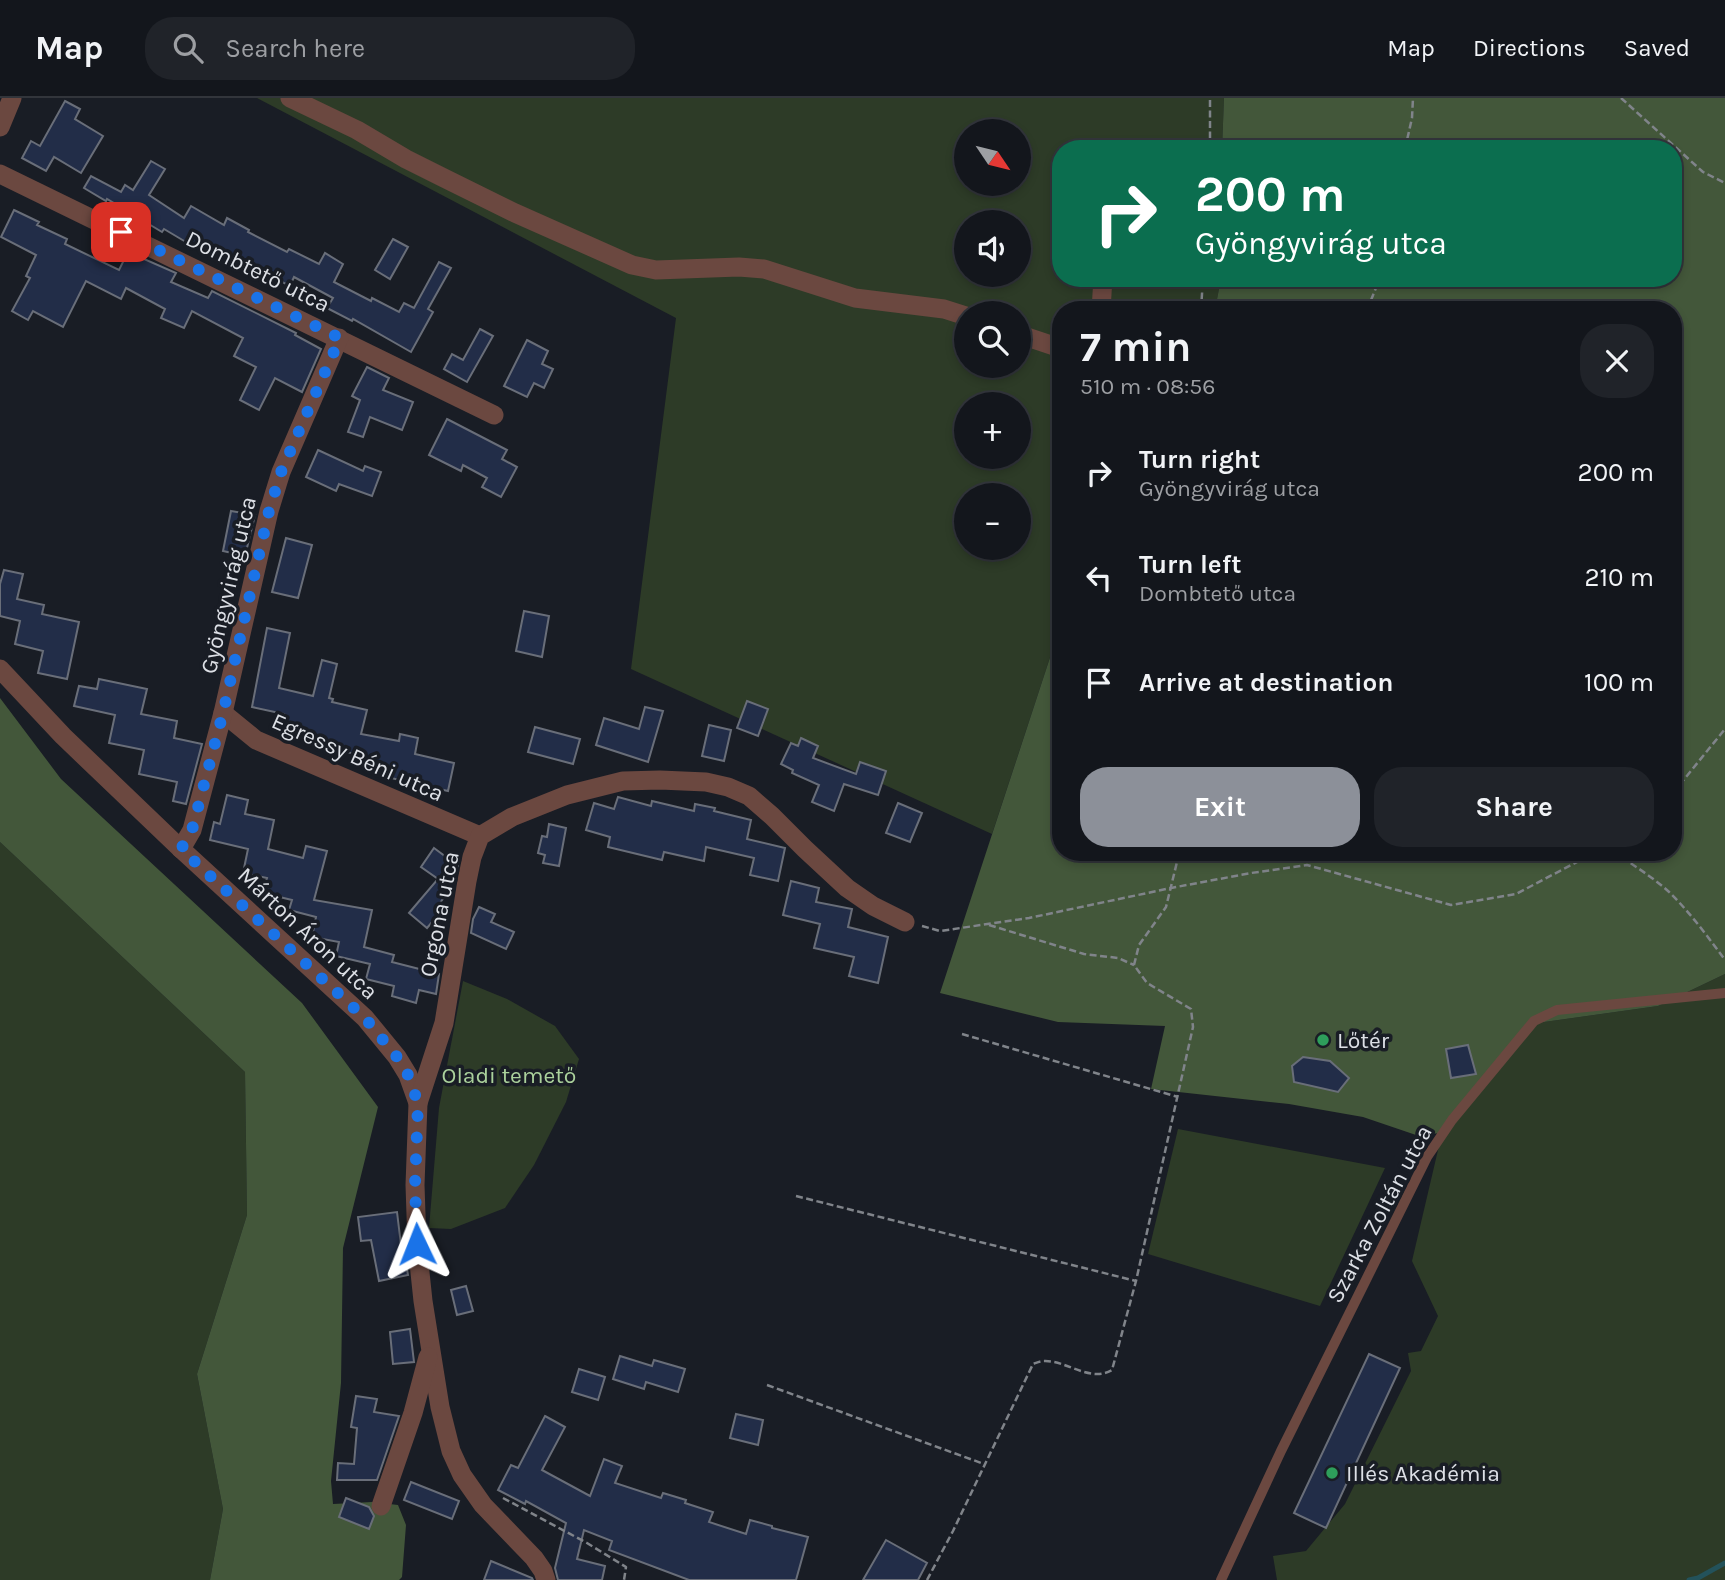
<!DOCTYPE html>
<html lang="en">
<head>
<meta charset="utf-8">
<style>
	:root { --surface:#13161c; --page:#202329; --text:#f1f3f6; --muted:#9d9fa3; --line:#32353b; --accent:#8c9099 }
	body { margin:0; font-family:Karla,sans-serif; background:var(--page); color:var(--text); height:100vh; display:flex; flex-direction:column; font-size:26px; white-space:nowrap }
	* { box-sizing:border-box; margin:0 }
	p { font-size:23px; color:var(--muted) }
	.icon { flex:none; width:38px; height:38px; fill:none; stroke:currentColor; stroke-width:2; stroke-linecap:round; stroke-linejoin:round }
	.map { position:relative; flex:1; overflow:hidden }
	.panel { position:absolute; left:1052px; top:203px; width:630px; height:560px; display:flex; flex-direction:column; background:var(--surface); border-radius:28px; box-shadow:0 4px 10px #0003,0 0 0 2px var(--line) }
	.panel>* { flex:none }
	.top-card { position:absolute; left:1052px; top:42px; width:630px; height:147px; border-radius:28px; box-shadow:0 4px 10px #0003,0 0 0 2px var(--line); background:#0b6e4f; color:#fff; overflow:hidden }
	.needle { width:46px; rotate:125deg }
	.controls { position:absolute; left:954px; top:21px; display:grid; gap:14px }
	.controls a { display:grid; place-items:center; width:77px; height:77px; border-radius:50%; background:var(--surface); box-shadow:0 4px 10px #0003,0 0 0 2px var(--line); font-size:35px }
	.pin { position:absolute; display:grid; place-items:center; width:60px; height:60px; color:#fff; margin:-30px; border-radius:14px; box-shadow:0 4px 10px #0006 }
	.me { position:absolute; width:77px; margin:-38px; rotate:358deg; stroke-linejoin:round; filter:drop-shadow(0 0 5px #0008) }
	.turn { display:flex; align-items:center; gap:24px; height:147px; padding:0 28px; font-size:32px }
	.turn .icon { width:91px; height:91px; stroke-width:2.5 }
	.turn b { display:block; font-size:49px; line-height:60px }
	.round { display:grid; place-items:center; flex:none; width:74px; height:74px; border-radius:28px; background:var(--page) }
	.summary { display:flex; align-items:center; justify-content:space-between; height:119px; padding:0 28px }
	h1 { font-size:42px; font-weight:700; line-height:52px }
	.button { display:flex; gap:14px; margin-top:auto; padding:14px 28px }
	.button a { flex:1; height:80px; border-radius:28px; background:var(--accent); color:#fff; font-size:28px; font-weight:700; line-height:80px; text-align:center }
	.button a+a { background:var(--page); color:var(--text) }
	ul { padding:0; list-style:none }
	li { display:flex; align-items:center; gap:21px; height:105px; padding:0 28px }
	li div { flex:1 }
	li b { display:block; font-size:26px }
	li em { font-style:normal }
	header { display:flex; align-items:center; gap:42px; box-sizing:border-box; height:98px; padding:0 35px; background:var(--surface); border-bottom:2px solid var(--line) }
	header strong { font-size:33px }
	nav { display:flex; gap:38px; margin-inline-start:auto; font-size:24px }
	.search { width:490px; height:63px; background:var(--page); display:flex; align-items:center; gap:18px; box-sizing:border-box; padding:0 24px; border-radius:28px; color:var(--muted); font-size:26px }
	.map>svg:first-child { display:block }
	.green { fill:#2d3b27; fill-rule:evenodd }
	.forest { fill:#43573a }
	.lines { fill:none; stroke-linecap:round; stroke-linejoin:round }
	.stream { stroke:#23525a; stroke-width:5 }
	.building { fill:#222d48; stroke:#696e79; stroke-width:2 }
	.path { stroke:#80848a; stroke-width:2.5; stroke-dasharray:7 3.5; stroke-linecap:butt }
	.lane { stroke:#6b4840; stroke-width:10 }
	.street { stroke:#6b4840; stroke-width:19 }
	.route { stroke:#1a73e8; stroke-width:12; stroke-dasharray:0 21.6 }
	.leisure-dot { fill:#2e9e5b; stroke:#191d25; stroke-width:2.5 }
	.labels { text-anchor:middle; stroke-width:7; stroke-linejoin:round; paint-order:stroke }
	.street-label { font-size:23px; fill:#dde0e6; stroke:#191d25 }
	.poi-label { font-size:23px; fill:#dde0e6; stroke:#191d25; text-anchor:start }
	.park-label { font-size:23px; fill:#abd19c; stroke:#191d25 }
</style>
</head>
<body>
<header>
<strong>Map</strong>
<div class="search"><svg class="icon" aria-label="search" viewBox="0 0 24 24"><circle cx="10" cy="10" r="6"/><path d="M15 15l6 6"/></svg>Search here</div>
<nav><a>Map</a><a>Directions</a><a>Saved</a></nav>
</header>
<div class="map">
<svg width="1725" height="1482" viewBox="0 0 1725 1482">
	<rect width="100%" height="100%" fill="#191d25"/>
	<g class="green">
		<path d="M257,0h967l-2,51h-162v129h161l-6,32h-155v317l-68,207 -361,-165 45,-351zM966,33h52v53h-52zM966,124h52v53h-52zM966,215h52v53h-52zM966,306h52v53h-52zM966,397h52v53h-52z"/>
		<path d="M0,744l245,230 2,143 -50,159 26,135 -13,71h-210z"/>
		<path d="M1725,876v606h-448l-4,-24 33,-5 39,-47 66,-133 -3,-18 13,-2 17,-35 -26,-55 30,-128 95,-110 121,-17z"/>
		<path d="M463,883l44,18 48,27 24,33 -13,43 -32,63 -29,43 -54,21 -22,-1 10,-120z"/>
		<path d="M1178,1031l207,39 -65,138 -172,-52z"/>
	</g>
	<g class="forest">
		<path d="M1224,0h501v876l-67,32 -121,17 -95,110 -26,2 -53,-18 -74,-13 -138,-15 14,-63 -107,-4 -118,-29 120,-366v225h613v-542h-458l6,-32h452v-129h-451z"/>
		<path d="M0,600l61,81 241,224 76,104 -35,141 -2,135 -10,98 2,23 39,-2 26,3 8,20 -4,52 -3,3h-189l13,-71 -26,-135 50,-159 -2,-143 -245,-230z"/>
	</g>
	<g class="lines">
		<path class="stream" d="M1689,1482l9,-2 27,-15"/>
	</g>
	<g class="building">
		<path d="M65,3l15,8 -5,10 28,17 -22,37 -27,-16 -8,14 -24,-13 9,-17 9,5z"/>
		<path d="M151,63l14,8 -16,26 35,23 7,-12 33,19 3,-7 22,12 -1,2 39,20 2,-3 30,15 6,-11 18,11 -9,18 37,19 1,-3 27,14 5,-9 10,5 25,-46 12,6 -23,41 5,3 -22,40 -58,-33 -1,2 -25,-13 6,-10 -39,-21 -4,9 -28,-14 -2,3 -28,-14 -1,2 -33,-18 -2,3 -32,-19 -2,3 -55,-33 -1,2 -22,-13 7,-12 30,16 4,-7 8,5z"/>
		<path d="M14,112l25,12 -2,3 30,14 -2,5 54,26 9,-18 48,21 -5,9 37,16 4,-7 84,42 -1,2 26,14 -19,43 -27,-14 -16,32 -19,-10 16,-33 -22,-11 9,-18 -51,-27 -8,17 -23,-10 4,-9 -39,-21 -5,11 -35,-18 -23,46 -30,-16 -5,9 -16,-9 18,-33 -4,-2 10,-21 -35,-18z"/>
		<path d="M393,141l15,8 -18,32 -15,-9z"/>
		<path d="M480,231l13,7 -26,46 -23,-13 8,-15 11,6z"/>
		<path d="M527,242l21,11 -6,13 11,5 -9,19 -10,-5 -7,14 -23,-11z"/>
		<path d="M367,269l22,11 -6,12 30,12 -11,28 -32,-13 -7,20 -15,-5 12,-32 -8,-4z"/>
		<path d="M447,321l60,31 -5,9 15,8 -16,30 -19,-10 5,-9 -24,-13 -2,6 -32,-16z"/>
		<path d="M318,352l45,21 2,-5 16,6 -9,24 -33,-12 -3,7 -30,-14z"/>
		<path d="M231,413l24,4 -10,41 -22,-5z"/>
		<path d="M286,440l26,7 -14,53 -26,-6z"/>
		<path d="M4,472l19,4 -6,25 27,6 -2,9 37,8 -12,57 -29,-6 5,-22 -28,-7 5,-23 -20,-5v-32z"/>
		<path d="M524,513l25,5 -7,41 -26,-6z"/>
		<path d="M267,530l23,5 -11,55 34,8 9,-36 15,4 -8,34 4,1 -1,3 35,8 -6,24 38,7 1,-7 18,4 -3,16 39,9 -6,28 -57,-13 2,-7 -30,-6 2,-9 -33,-7 2,-8 -28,-5 1,-6 -26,-6 3,-10 -32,-7z"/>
		<path d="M99,581l48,10 -6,25 36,7 -3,17 28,6 -16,60 -13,-3 4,-19 -38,-8 5,-24 -35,-7 6,-28 -41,-9 5,-20 18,3z"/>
		<path d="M747,603l21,8 -10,27 -21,-8z"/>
		<path d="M645,609l18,4 -15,51 -52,-17 8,-27 35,11z"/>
		<path d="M709,627l22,5 -7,31 -22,-5z"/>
		<path d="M535,629l45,12 -7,25 -45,-12z"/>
		<path d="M801,640l17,8 -5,12 43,16 4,-12 26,9 -8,24 -34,-11 -10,27 -22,-9 7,-17 -27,-12 1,-3 -12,-6 10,-21 7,3z"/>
		<path d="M227,697l21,5 -3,14 29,6 -6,29 35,9 3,-12 21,5 -13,49 58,10 -8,37 30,8 -2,7 47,12 -3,20 -17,-4 -3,13 -24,-7 2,-10 -28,-7 4,-15 -34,-8 3,-14 -27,-5 4,-20 -27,-7 3,-10 -29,-7 4,-15 -24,-5 5,-24 -38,-9 4,-18 6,2z"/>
		<path d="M618,699l33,9 1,-5 42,10 1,-7 20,4 -1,3 37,9 -4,19 38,9 -7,33 -28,-6 4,-17 -48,-11 -2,14 -40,-9 -2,8 -54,-13 2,-10 -24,-7 8,-27 20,6z"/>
		<path d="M898,705l24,10 -12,29 -24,-9z"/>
		<path d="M549,726l17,4 -7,38 -16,-3 2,-8 -7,-2 4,-17 5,1z"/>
		<path d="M434,750l24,18 -4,17 -14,20 5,4 -18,21 -18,-15 29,-34 -17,-12z"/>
		<path d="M791,783l28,7 -3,14 36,7 -4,18 40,10 -10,46 -29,-7 5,-19 -40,-9 6,-24 -37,-9z"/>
		<path d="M479,809l16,7 -4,8 23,10 -8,17 -35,-16 2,-14z"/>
		<path d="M1468,947l8,29 -25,4 -5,-29z"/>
		<path d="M1303,959l27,4 19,17 -11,14 -44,-10 -2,-16z"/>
		<path d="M397,1114l5,41 2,-1 4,23 -29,6 -8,-41 -10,1 -3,-24z"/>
		<path d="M466,1188l7,25 -16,4 -6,-25z"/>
		<path d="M410,1231l4,33 -21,2 -3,-32z"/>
		<path d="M1369,1256l31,14 -74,160 -32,-15z"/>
		<path d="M620,1258l32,10 2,-6 31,9 -7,23 -32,-10 -2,7 -31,-10z"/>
		<path d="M579,1271l26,8 -7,23 -26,-8z"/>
		<path d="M356,1298l21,3 -3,13 25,4 -22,64h-40l1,-17 16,1 3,-36 -6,-1z"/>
		<path d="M736,1316l27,6 -5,25 -28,-7z"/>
		<path d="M545,1318l20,11 -23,43 48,26 14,-37 18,7 -7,17 46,15 2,-5 23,7 -1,3 28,9 -4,10 37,12 4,-14 22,6v2l36,9 -12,43h-107l-80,-30 3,-9 -28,-11 -7,29 28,7 -3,14h-44l-3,-12 11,-45 -40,-22 -1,3 -27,-14 13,-25 7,3z"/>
		<path d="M411,1384l48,19 -7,18 -48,-19z"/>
		<path d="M346,1400l23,9 5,9 -5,13 -30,-12z"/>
		<path d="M886,1442l41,23 -9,17h-55z"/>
		<path d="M491,1463l41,17 1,2h-49z"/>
	</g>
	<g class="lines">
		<g class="path">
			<path d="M1621,0l82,74 22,11"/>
			<path d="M1210,51v-51"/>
			<path d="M1405,51l7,-31 1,-20"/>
			<path d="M1201,212l2,-32"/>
			<path d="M1237,212c28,-6 39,-11 66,0"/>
			<path d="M1367,212l13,-32"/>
			<path d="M1673,695l52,-64"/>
			<path d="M1613,754c19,12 38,24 55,39 21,20 40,46 57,69"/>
			<path d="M989,827l95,29 34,4 16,7"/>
			<path d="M922,828l18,5 89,-13 142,-30 80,-15 56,-8 144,40 65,-11 80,-42"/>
			<path d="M962,936l216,63"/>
			<path d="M796,1098l340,85"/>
			<path d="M767,1287l217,79"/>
			<path d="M503,1400l84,45 39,24 -2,13"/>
			<path d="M927,1482l26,-49 80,-167c3,-1 7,-3 11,-3 22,-1 46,22 68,9l24,-89 57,-254 -2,-18 -44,-26 -13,-18 5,-20 27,-38 11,-45 5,-10"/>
		</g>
		<path class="lane" d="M1221,1482l60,-129 146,-294 25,-37 82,-99 23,-11 168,-17"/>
		<g class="street">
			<path d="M290,0l67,32 49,29 38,19 71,35 117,52 24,5 83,-3 25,2 91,29 89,11 22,7"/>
			<path d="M0,29l12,-29"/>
			<path d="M0,76l494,241"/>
			<path d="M1101,212l2,-32"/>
			<path d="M1018,236l42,14"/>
			<path d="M0,571l63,67 118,113 184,169 32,39 11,18 10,28 -3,82 2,59 6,57 17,106 11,44 11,24 21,30 51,53 9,13 3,9"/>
			<path d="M223,615l33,27 224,96"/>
			<path d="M181,751l11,-19 31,-117 46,-202 12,-39 58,-134"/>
			<path d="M418,1005l26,-80 23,-142 5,-24 8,-21 32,-19 55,-22 56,-14 37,-1 46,2 22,5 21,9 23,20 33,33 42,39 26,18 32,16"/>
			<path d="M381,1408l32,-93 15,-56"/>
		</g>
	</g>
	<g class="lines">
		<path class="route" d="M121,134l219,106 -59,134 -12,39 -46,202 -31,117 -11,19 184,169 32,39 11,18 10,28 -3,82 2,59"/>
	</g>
	<g class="leisure-dot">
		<circle cx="1323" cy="942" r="7"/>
		<circle cx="1332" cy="1375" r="7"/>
	</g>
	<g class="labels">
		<g class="street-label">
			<text transform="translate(258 173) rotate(26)" y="8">Dombtető utca</text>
			<text transform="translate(228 487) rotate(-77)" y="8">Gyöngyvirág utca</text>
			<text transform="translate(358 659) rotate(24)" y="8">Egressy Béni utca</text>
			<text transform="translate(439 816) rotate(-79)" y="8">Orgona utca</text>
			<text transform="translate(308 835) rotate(43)" y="8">Márton Áron utca</text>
			<text transform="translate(1379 1116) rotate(-62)" y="8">Szarka Zoltán utca</text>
		</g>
		<g class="poi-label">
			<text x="1337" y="950">Lőtér</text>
			<text x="1346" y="1383">Illés Akadémia</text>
		</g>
		<g class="park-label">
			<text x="509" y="985">Oladi temető</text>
		</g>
	</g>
</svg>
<div class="controls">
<a><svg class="needle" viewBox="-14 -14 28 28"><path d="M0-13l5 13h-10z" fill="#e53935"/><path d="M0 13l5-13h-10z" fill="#9d9fa3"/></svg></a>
<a><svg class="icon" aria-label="sound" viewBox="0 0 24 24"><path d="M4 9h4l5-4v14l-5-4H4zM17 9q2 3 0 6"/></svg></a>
<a><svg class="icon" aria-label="search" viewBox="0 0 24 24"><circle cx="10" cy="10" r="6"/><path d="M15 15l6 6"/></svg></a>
<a>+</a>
<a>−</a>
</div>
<div class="pin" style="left:121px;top:134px;background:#d93025"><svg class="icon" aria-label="arrive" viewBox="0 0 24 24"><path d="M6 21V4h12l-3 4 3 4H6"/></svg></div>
<svg class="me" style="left:417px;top:1146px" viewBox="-20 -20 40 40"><path d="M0-17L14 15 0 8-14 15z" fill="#1a73e8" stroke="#fff" stroke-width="4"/></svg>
<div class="top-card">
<div class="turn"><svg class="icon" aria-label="right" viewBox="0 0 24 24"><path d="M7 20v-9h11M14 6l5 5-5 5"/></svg><div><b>200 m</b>Gyöngyvirág utca</div></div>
</div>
<section class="panel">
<div class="summary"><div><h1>7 min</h1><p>510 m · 08:56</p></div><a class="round"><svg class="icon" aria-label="close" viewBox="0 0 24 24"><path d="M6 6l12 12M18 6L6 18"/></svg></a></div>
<ul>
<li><svg class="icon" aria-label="right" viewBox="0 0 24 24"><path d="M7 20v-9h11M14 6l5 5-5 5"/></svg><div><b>Turn right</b><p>Gyöngyvirág utca</p></div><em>200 m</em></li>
<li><svg class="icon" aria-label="left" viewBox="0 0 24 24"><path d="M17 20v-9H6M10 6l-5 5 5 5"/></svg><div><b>Turn left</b><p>Dombtető utca</p></div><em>210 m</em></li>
<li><svg class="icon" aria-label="arrive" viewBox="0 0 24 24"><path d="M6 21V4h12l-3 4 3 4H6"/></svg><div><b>Arrive at destination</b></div><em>100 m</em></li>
</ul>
<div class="button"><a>Exit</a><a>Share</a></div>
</section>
</div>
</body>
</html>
